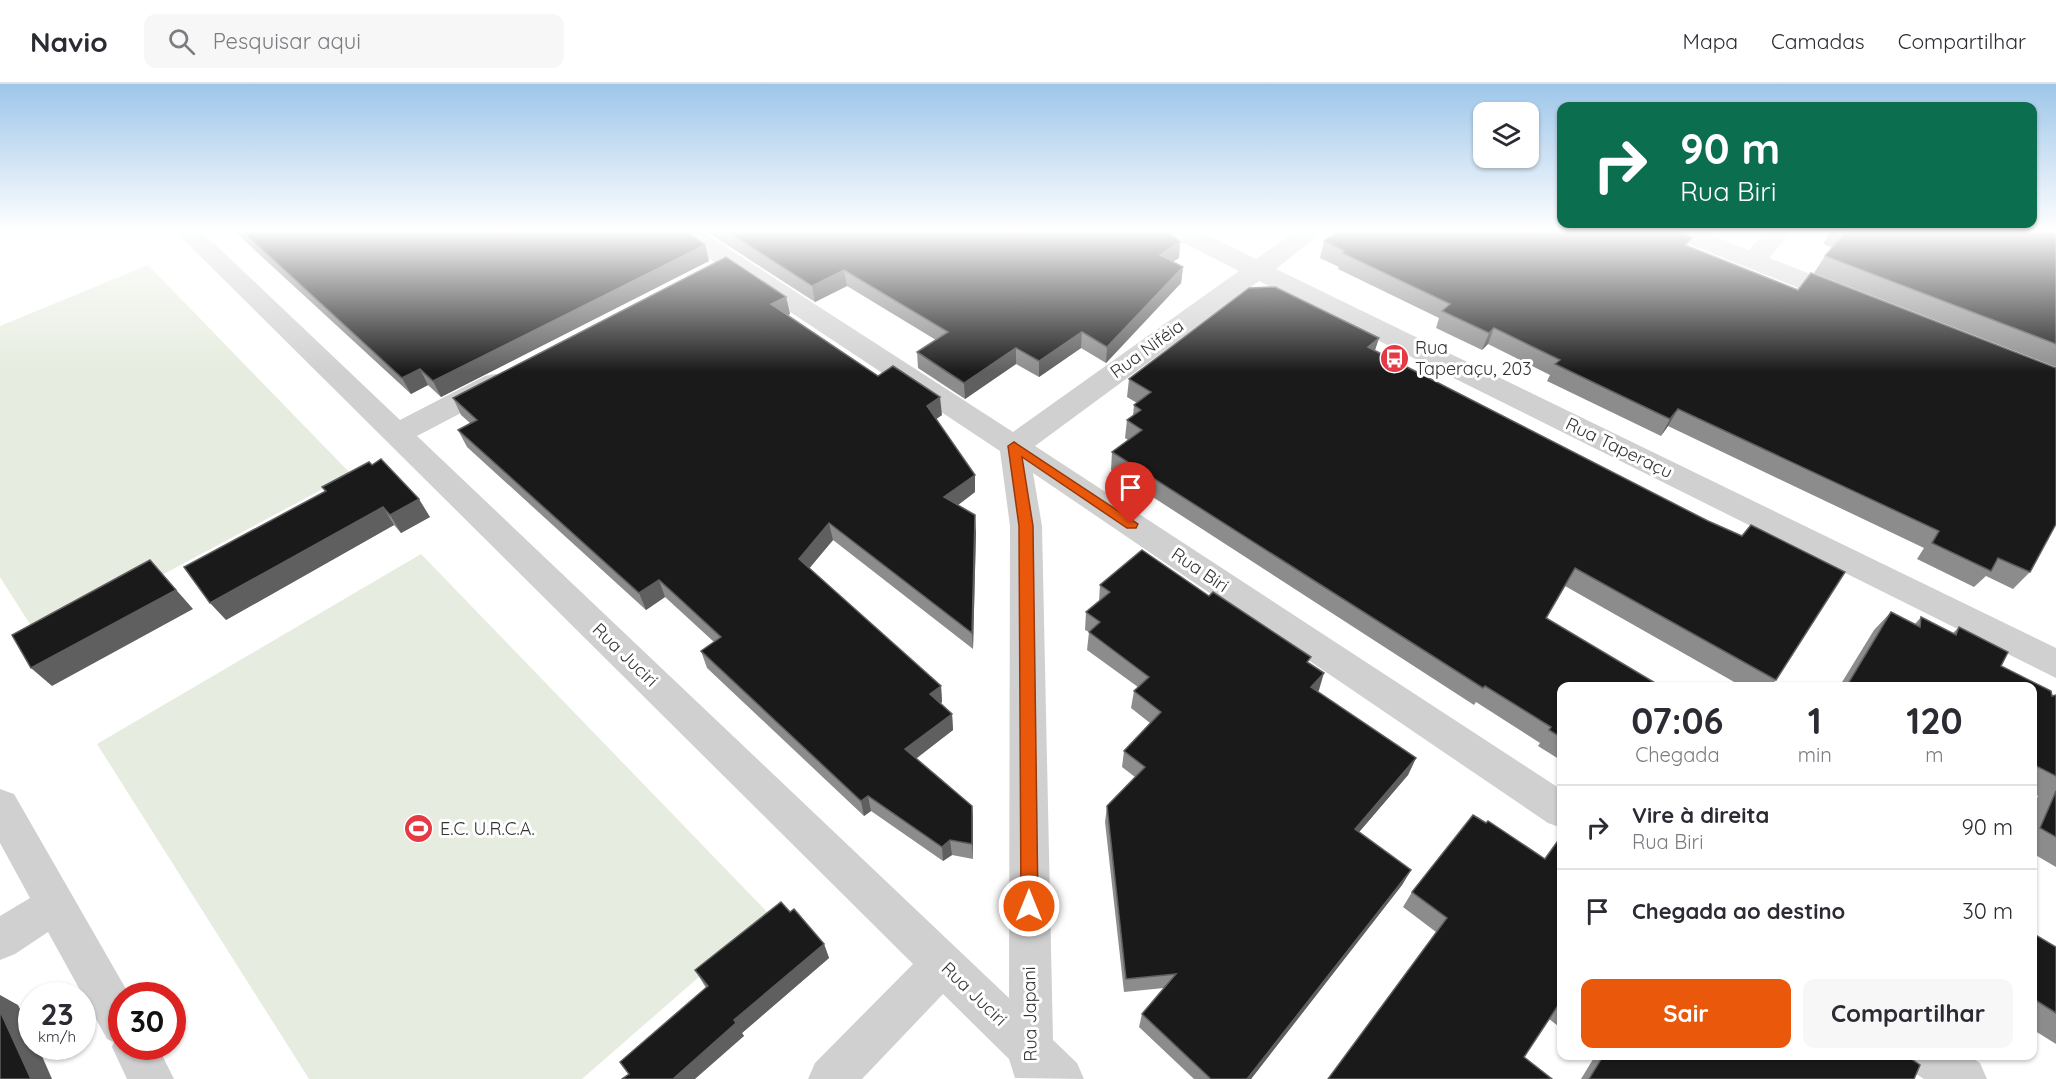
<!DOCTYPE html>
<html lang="pt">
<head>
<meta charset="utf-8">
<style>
	:root { --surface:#fff; --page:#f7f7f7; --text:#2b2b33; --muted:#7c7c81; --line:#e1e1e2; --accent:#ea580c }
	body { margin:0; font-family:Quicksand,sans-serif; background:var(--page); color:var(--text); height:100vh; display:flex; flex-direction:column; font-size:22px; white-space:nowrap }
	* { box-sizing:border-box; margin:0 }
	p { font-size:20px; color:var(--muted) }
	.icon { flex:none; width:33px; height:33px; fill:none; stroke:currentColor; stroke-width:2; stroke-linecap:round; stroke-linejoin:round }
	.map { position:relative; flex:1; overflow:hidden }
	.details { position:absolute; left:1557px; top:598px; width:480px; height:378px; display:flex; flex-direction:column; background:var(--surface); border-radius:12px; box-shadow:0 2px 4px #0004 }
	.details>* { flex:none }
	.banner { position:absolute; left:1557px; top:18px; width:480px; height:126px; border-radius:12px; box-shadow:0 2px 4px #0004; background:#0b6e4f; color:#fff; overflow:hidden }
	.buttons { position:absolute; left:1473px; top:18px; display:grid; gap:12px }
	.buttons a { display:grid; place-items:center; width:66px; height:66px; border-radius:12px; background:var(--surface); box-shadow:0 2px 4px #0004; font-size:30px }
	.speed { position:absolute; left:18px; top:898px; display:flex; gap:12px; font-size:30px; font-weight:700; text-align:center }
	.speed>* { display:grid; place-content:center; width:78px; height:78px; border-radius:50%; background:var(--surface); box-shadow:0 2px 4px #0004; line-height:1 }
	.speed small { font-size:15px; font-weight:400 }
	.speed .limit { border:9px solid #d22; background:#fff; color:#111 }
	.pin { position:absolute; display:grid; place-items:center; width:51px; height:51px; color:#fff; margin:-62px -26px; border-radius:50% 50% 50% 0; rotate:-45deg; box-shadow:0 0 6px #0007 }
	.pin .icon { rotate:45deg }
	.me { position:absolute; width:66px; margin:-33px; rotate:0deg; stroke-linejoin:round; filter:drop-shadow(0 0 4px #0008) }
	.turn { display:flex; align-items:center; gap:21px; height:126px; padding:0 24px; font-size:27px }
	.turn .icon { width:78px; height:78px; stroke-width:2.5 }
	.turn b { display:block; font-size:42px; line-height:51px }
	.eta { display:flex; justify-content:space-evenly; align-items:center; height:102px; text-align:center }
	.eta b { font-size:36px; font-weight:800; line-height:42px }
	.cta { display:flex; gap:12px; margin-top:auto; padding:12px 24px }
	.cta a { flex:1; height:69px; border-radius:12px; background:var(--accent); color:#fff; font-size:24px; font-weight:800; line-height:69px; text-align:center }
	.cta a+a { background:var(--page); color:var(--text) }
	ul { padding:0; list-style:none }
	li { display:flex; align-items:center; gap:18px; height:84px; padding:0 24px; border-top:2px solid var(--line) }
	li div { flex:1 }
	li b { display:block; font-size:22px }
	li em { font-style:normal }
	header { display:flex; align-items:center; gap:36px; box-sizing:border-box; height:84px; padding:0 30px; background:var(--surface); border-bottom:2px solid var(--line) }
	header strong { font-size:28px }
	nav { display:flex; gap:33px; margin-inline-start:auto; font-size:21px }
	.search { width:420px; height:54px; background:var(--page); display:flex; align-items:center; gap:15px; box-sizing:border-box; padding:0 21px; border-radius:12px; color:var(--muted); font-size:22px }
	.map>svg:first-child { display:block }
	.green { fill:#e6ecdf }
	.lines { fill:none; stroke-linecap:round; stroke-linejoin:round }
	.minor { fill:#d0d0d0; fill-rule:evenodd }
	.wall { fill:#8c8c8c }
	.shaded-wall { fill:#5f5f5f }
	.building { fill:#1a1a1a; stroke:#5f5f5f; stroke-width:1.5 }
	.route { fill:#ea580c; stroke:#983908; stroke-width:1.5 }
	.labels { text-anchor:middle; stroke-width:6; stroke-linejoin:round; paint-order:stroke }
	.poi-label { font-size:18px; fill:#333; stroke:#fff; text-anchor:start }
	.street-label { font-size:18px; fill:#333; stroke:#fff }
</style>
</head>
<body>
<header>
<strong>Navio</strong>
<div class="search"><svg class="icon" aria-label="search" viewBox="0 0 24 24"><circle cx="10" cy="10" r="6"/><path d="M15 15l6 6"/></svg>Pesquisar aqui</div>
<nav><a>Mapa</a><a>Camadas</a><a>Compartilhar</a></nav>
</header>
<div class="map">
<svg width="2056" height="995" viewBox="0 0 2056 995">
	<rect width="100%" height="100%" fill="#fff"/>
	<g class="green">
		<path d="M148,181l203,209 -311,166 -40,-63v-251z"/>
		<path d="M421,470l349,361 -188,164h-273l-212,-335z"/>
	</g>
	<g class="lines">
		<g class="minor">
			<path d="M176,148h26l198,188 85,-44 10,-2 10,2 4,7 -4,7 -88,46 592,562 1,-472 -10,-75 -323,-214 -3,-5h29l310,200 226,-161 -67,-34 -3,-5h32l55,27 38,-27h28l-46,37 780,379v30l-797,-397 -224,165 527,344v38l-14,-5 -515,-350 9,53 11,514 24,23 7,16 -69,-1 -6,-19 -66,-65 -81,85h-54l7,-16 98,-99z"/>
			<path d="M1668,148h35l46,18 16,-18h26l-22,26 85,33 4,6 -4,6 -9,2 -9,-2 -165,-66z"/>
			<path d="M0,705l14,5 116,202h-8v51h36l16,32h-47l-15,-32 2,-5 -7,-3 -59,-107 -33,22 -15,6v-44l30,-18 -30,-55z"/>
			<path d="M1907,972h62l11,7 7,16h-63l-11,-7z"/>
		</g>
	</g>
	<g class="wall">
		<path d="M235,148h453l17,13 4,16 -268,136 -13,-12 -17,9z"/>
		<path d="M707,148h461l12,10 -1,16 -7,4 11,5 -2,16 -75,80 -25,-15 -42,29 -23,-13 -51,35 -47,-31 -1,-16 19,-12 -89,-54 -32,16z"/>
		<path d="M1337,148h352l-2,4 1,10 342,326 -17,17 -27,-13 -12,11 -57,-28 7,-11 -256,-122 -7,10 -114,-55 3,-6 -62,-31 -6,6 -46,-22 3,-10 -101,-49 1,-2 -19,-9 4,-17z"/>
		<path d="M1830,148h226v135l-242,-94 11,-17 7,-9 -9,-3z"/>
		<path d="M786,213l4,17 -2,1 90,61 64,39 -6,4 39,56v17l-17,13 18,27 -3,117 -140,-109 -24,28 132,118 1,16 -1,1 11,11 1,16 -37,28 56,48 1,15v38l-21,-4 -9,6 -72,-50 -7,5 -157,-148 -6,-17 13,-9 -49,-45 -19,13 -179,-163 -9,-17 12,-7 -9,-8 -8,-17z"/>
		<path d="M1379,254l-4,12 401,330 -6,7h-27l-178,-101 -19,32 16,69v74l-24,-15 2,-3 -64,-41 -2,3 -363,-235 1,-18 16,-12 -3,-2 2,-18 6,-4 1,-11 3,-2 -10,-6 2,-18z"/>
		<path d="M322,403l108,30 -29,16 -7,-8 -168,95 99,-128z"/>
		<path d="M1100,501l109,11 100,67 10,27 -1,2 98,66 -8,17 -49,57 52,38 -9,15 -151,194h-57l-55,-52 3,-13 22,-26 -40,4 -19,-170 2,-16 28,-29 -13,-10 2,-16 26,-28 -19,-15 3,-17 4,-4 -51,-37 2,-18 -4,-2 1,-18 13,-10z"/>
		<path d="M1891,528l24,12 6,-7 32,16 6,-6 42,39 51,30 4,-1v172l-24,-14v-44l6,-13 -6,-3v-106h-193l35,-57z"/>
		<path d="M1562,751v194l-13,-10 -221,60 108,-147 -33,-25 9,-15 132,-33z"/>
		<path d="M790,828l34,32 5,14 -87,75 2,3 -115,38 77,-86 -11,-18z"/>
		<path d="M2032,849l24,14v97l-24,-15z"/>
		<path d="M1595,972h312l7,23h-333z"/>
	</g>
	<g class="shaded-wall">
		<path d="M1180,158l-1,16 -21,13 2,-16z"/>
		<path d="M705,161l4,16 -268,136 -8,-16z"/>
		<path d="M1183,183l-2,16 -75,80 1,-16z"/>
		<path d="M844,186l3,16 -32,16 -3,-16z"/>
		<path d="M786,213l4,17 -15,7 -4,-17z"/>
		<path d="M1494,244l-6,16 -6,6 7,-17z"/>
		<path d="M1082,248l-1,16 -42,29v-16z"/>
		<path d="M1379,254l-6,18 -5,-9z"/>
		<path d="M1016,264v16l-51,35 -1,-16z"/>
		<path d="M420,285l8,16 -17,9 -9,-16z"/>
		<path d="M940,313l2,18 -13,9 -2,-18z"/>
		<path d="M1678,325l-10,17 -7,10 9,-17z"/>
		<path d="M975,391v17l-30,23 -1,-18z"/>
		<path d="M419,415l11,18 -29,16 -11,-18z"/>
		<path d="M383,423l11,18 -168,95 -16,-17z"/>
		<path d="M975,431l1,17 -3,117 -1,-16z"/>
		<path d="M829,439l4,17 -30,36 -4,-17z"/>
		<path d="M150,476l43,49 -141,77 -21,-18z"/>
		<path d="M659,496l6,17 -19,13 -7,-17z"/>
		<path d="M1324,589l-5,17 -13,14 5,-17z"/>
		<path d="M941,602l1,16 -10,8 -2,-16z"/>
		<path d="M952,630l1,16 -45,35 -3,-16z"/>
		<path d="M1416,674l-8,17 -60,70 7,-16z"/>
		<path d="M868,712l3,15 -7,5 -3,-15z"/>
		<path d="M972,722l1,15v38l-1,-15z"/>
		<path d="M950,756l2,15 -9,6 -1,-14z"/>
		<path d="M1411,786l-9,15 -151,194h-4z"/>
		<path d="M824,860l5,14 -87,75 2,3 -49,43h-22l61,-59z"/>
		<path d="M0,911l18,10 14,29v13h6l14,32h-21l-31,-68z"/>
	</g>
	<g class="building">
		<path d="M243,148h445l17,13 -272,136 -13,-12 -18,9z"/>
		<path d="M728,148h440l12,10 -20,13 23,12 -76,80 -25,-15 -43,29 -23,-13 -52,35 -47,-31 31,-20 -104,-62 -32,16z"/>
		<path d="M1337,148h349l-2,2 8,4 -7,7 113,45 13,-17 245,95v156l-26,48 -32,-14 -7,13 -59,-28 7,-12 -261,-122 -8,10 -115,-55 5,-4 -66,-32 -5,5 -47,-22 8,-7 -108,-51 2,-2 -20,-10z"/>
		<path d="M1845,148h211v112l-231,-88z"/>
		<path d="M726,173l60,40 -15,7 107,72 15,-10 47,31 -13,9 48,69 -31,22 31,18 -3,118 -143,-110 -30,36 142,127 -11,8 22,20 -47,35 67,57v38l-22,-4 -8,7 -74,-51 -7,5 -160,-150 20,-14 -40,-37 -22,-20 -20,13 -181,-163 19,-10 -24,-22z"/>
		<path d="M1275,203l104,51 -11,9 340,174 34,15 9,-11 94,47 -69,108 -201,-112 -29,50 116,69h-100v51l-13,-8 2,-3 -66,-41 -2,2 -371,-236 30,-22 -15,-10 14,-10 -7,-5 17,-13 -22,-13 120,-91z"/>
		<path d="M381,375l38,40 -29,16 -7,-8 -173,96 -26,-36 142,-76 -4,-4 47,-25 3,3z"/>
		<path d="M1142,466l67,46 4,-4 98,65 -4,5 17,11 -13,14 105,71 -61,71 56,41 -164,209h-36l-69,-65 34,-40 -50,5 -19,-173 38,-39 -21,-16 37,-39 -27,-21 15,-14 -60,-45 11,-10 -14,-10 24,-20 -10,-7z"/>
		<path d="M150,476l26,30 -145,78 -19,-33z"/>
		<path d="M1891,528l29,15 1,-10 35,18 3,-8 49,25 -7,14 50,25 1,5 4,-1v81l-24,-12v-77h-186z"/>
		<path d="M2056,707v46l-16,-9z"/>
		<path d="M1473,731l13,8 2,-2 57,38 17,-24v171l-3,-2 -35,53 28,22h-224l119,-161 -35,-26z"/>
		<path d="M781,818l9,10 4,-3 30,35 -90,76 2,3 -63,56h-51l7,-5 -9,-12 88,-76 -13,-16z"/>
		<path d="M2032,849l24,14v66l-24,-15z"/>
		<path d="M0,927l31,68h-31z"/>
		<path d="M1603,972h304l13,9 -6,14h-325z"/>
	</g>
	<linearGradient id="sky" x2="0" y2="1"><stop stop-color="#9ec6ea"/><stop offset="0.51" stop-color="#fff"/><stop offset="1" stop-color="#fff" stop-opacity="0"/></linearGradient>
	<rect width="2056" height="288" fill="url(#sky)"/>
	<path class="route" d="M1014,358l124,82 -2,4h-9l-105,-71 11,69 5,380 -3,6 -6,2 -6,-2 -2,-6 -2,-380 -11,-80z"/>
	<defs>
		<symbol id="bus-disc" viewBox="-11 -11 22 22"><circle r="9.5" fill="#e63946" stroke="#fff"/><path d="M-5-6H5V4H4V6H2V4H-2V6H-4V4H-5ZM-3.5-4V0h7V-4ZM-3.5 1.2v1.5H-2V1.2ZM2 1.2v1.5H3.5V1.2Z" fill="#fff"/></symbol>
		<symbol id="stadium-disc" viewBox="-11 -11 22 22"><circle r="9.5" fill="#e63946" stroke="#fff"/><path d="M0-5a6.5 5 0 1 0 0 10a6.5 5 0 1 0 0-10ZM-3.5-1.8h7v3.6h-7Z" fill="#fff"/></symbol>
	</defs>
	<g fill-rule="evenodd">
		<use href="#bus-disc" x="1378" y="258" width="33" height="33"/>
		<use href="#stadium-disc" x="402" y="728" width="33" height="33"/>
	</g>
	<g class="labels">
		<g class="poi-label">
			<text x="1415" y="270">Rua<tspan x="1415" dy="21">Taperaçu, 203</tspan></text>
			<text x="440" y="751">E.C. U.R.C.A.</text>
		</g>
		<g class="street-label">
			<text transform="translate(1147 265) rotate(-36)" y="6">Rua Niféia</text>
			<text transform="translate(1619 364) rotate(26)" y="6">Rua Taperaçu</text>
			<text transform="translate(1200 486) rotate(34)" y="6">Rua Biri</text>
			<text transform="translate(625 571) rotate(44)" y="6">Rua Juciri</text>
			<text transform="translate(974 910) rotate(44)" y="6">Rua Juciri</text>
			<text transform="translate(1030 930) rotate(-91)" y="6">Rua Japani</text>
		</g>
	</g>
</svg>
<div class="buttons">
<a><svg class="icon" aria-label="layers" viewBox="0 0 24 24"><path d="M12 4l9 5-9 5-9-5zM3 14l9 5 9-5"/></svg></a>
</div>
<div class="speed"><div>23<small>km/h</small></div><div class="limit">30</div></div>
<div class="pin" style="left:1131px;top:440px;background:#d93025"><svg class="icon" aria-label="arrive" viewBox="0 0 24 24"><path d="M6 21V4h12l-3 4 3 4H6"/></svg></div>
<svg class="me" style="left:1029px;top:822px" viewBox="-20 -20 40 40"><circle r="17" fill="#ea580c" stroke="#fff" stroke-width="3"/><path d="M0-11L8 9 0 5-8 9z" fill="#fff"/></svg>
<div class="banner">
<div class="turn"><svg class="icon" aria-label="right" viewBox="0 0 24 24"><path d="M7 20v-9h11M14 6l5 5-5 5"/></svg><div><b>90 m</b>Rua Biri</div></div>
</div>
<section class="details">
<div class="eta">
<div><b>07:06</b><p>Chegada</p></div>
<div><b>1</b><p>min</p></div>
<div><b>120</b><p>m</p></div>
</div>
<ul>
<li><svg class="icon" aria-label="right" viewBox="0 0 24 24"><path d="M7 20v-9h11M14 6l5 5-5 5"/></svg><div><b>Vire à direita</b><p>Rua Biri</p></div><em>90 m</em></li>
<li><svg class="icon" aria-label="arrive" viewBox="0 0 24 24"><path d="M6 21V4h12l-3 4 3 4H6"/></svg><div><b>Chegada ao destino</b></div><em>30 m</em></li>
</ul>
<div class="cta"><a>Sair</a><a>Compartilhar</a></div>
</section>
</div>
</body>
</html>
